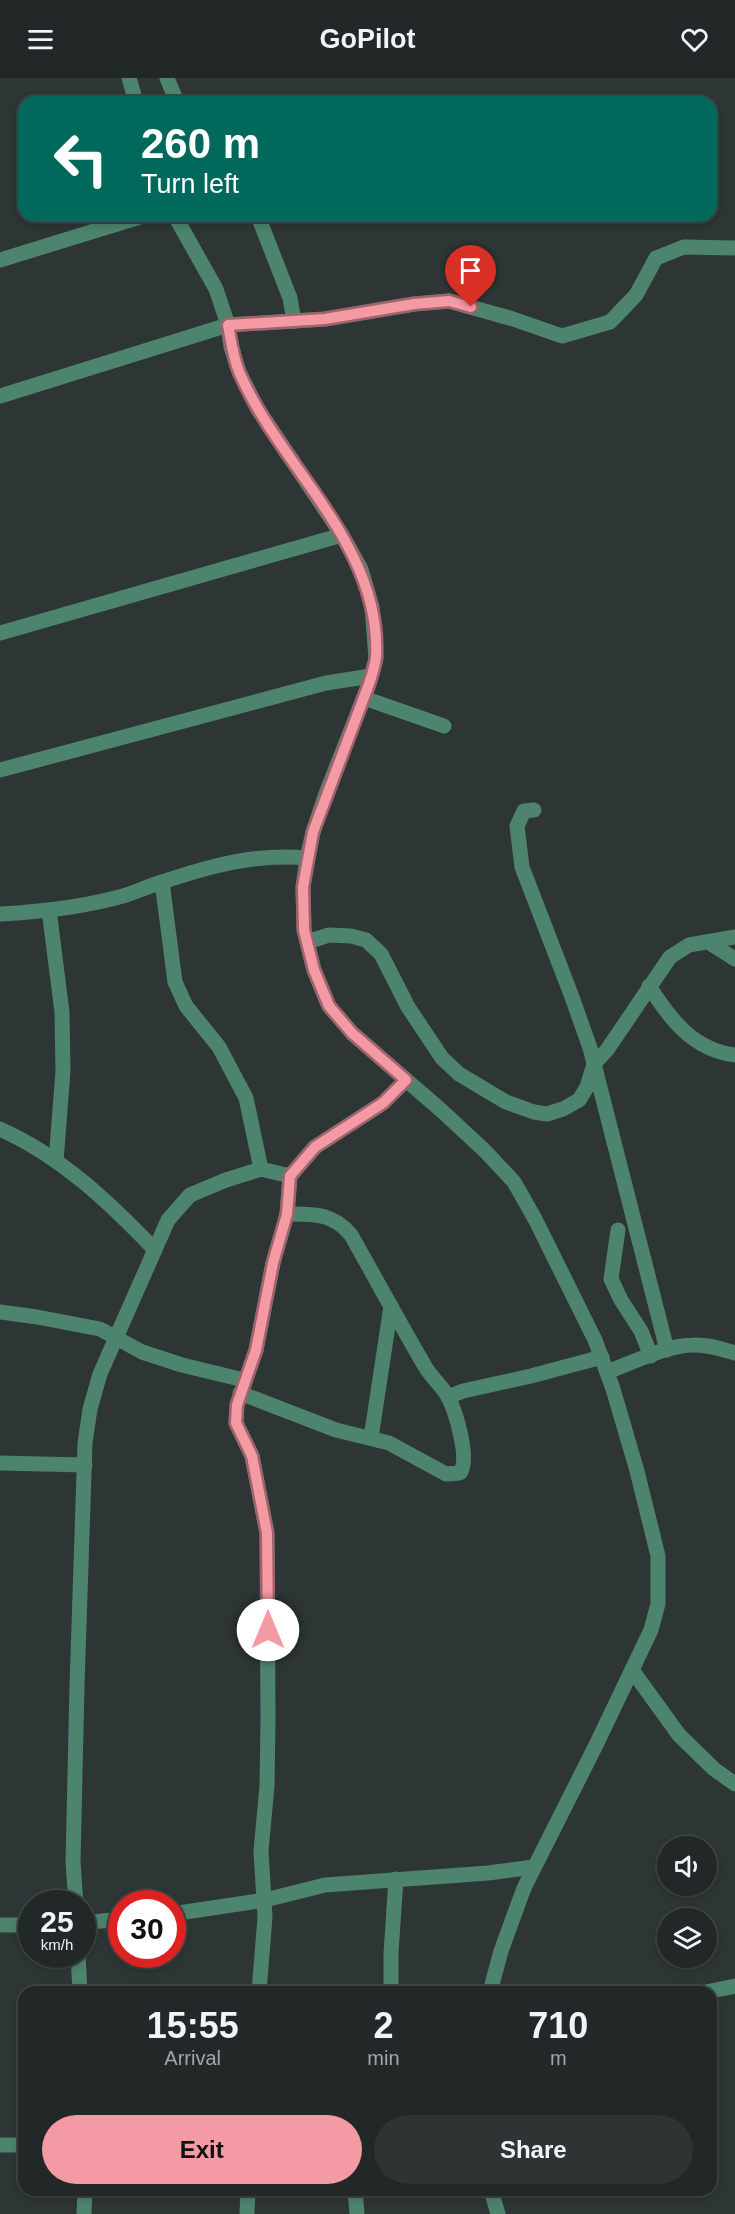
<!DOCTYPE html>
<html lang="en">
<head>
<meta charset="utf-8">
<style>
	:root { --surface:#222828; --page:#2e3434; --text:#f1f3f6; --muted:#a2a6a8; --line:#3f4445; --accent:#f49aa4 }
	body { margin:0; font-family:Helvetica,sans-serif; background:var(--page); color:var(--text); height:100vh; display:flex; flex-direction:column; font-size:22px; white-space:nowrap }
	* { box-sizing:border-box; margin:0 }
	p { font-size:20px; color:var(--muted) }
	.icon { flex:none; width:33px; height:33px; fill:none; stroke:currentColor; stroke-width:2; stroke-linecap:round; stroke-linejoin:round }
	.map { position:relative; flex:1; overflow:hidden }
	.sheet { position:absolute; left:18px; top:1908px; width:699px; height:210px; display:flex; flex-direction:column; background:var(--surface); border-radius:18px; box-shadow:0 3px 9px #0003,0 0 0 2px var(--line) }
	.sheet>* { flex:none }
	.top-card { position:absolute; left:18px; top:18px; width:699px; height:126px; border-radius:18px; box-shadow:0 3px 9px #0003,0 0 0 2px var(--line); background:#00695c; color:#fff; overflow:hidden }
	.fabs { position:absolute; left:657px; top:1758px; display:grid; gap:12px }
	.fabs a { display:grid; place-items:center; width:60px; height:60px; border-radius:50%; background:var(--surface); box-shadow:0 3px 9px #0003,0 0 0 2px var(--line); font-size:30px }
	.speed { position:absolute; left:18px; top:1812px; display:flex; gap:12px; font-size:30px; font-weight:700; text-align:center }
	.speed>* { display:grid; place-content:center; width:78px; height:78px; border-radius:50%; background:var(--surface); box-shadow:0 3px 9px #0003,0 0 0 2px var(--line); line-height:1 }
	.speed small { font-size:15px; font-weight:400 }
	.speed .limit { border:9px solid #d22; background:#fff; color:#111 }
	.pin { position:absolute; display:grid; place-items:center; width:51px; height:51px; color:#fff; margin:-62px -26px; border-radius:50% 50% 50% 0; rotate:-45deg; box-shadow:0 0 6px #0007 }
	.pin .icon { rotate:45deg }
	.me { position:absolute; width:66px; margin:-33px; rotate:0deg; stroke-linejoin:round; filter:drop-shadow(0 0 4px #0008) }
	.turn { display:flex; align-items:center; gap:21px; height:126px; padding:0 24px; font-size:27px }
	.turn .icon { width:78px; height:78px; stroke-width:2.5 }
	.turn b { display:block; font-size:42px; line-height:51px }
	.eta { display:flex; justify-content:space-evenly; align-items:center; height:102px; text-align:center }
	.eta b { font-size:36px; font-weight:700; line-height:42px }
	.button { display:flex; gap:12px; margin-top:auto; padding:12px 24px }
	.button a { flex:1; height:69px; border-radius:36px; background:var(--accent); color:#111; font-size:24px; font-weight:700; line-height:69px; text-align:center }
	.button a+a { background:var(--page); color:var(--text) }
	header { display:flex; justify-content:space-between; align-items:center; height:78px; padding:0 24px; background:var(--surface); font-size:27px; font-weight:700 }
	.map>svg:first-child { display:block }
	.lines { fill:none; stroke-linecap:round; stroke-linejoin:round }
	.minor { stroke:#4d846d; stroke-width:15 }
	.route-casing { stroke:#9f646b; stroke-width:15 }
	.route { stroke:#f49aa4; stroke-width:10 }
</style>
</head>
<body>
<header><svg class="icon" aria-label="menu" viewBox="0 0 24 24"><path d="M4 6h16M4 12h16M4 18h16"/></svg>GoPilot<svg class="icon" aria-label="heart" viewBox="0 0 24 24"><path d="M12 20l-8-8c-3-5 5-10 8-4 3-6 11-1 8 4z"/></svg></header>
<div class="map">
<svg width="735" height="2136" viewBox="0 0 735 2136">
	<rect width="100%" height="100%" fill="#2e3535"/>
	<g class="lines">
		<g class="minor">
			<path d="M129,0l7,24"/>
			<path d="M167,0l10,24"/>
			<path d="M175,138l41,73 12,36 3,22 8,25 18,36 85,127 19,34 11,38 4,52 -7,25 -44,112 -12,36 -6,26 -4,29 1,43 10,40 15,36 23,27 90,78 43,40 29,31 21,37 60,121 18,49 24,82 21,85v48l-7,26 -55,115 -72,143 -23,63 -11,41"/>
			<path d="M258,138l32,82 4,23"/>
			<path d="M0,182l143,-44"/>
			<path d="M0,318l228,-71 97,-6 89,-15 35,-3 64,18 49,17 48,-14 26,-27 20,-37 28,-11 51,1"/>
			<path d="M0,555l342,-98"/>
			<path d="M364,620l80,28"/>
			<path d="M0,692l326,-87 45,-7"/>
			<path d="M534,732l-10,1 -7,15 5,41 50,130 18,51 77,302"/>
			<path d="M162,804l13,100 11,24 33,41 27,51 15,71"/>
			<path d="M49,832l13,102 1,59 -7,90"/>
			<path d="M0,836c41,-2 83,-7 123,-18 13,-4 26,-10 39,-14 48,-16 94,-29 145,-24"/>
			<path d="M307,864l22,-7 22,1 15,4 15,14 27,53 34,51 17,16 47,28 28,10 13,2 16,-5 16,-9 8,-13 7,-23 13,-14 63,-93 19,-12 46,-8"/>
			<path d="M708,864l27,17"/>
			<path d="M649,908c21,33 44,64 86,69"/>
			<path d="M0,1051c61,27 110,74 155,121"/>
			<path d="M618,1152l-7,49 10,21 20,31 10,25"/>
			<path d="M0,1234l37,5 63,12 42,23 40,13 62,15"/>
			<path d="M607,1294c25,-9 60,-27 86,-27 14,-1 28,4 42,8"/>
			<path d="M240,1315l96,37 53,13 57,31 14,-1c10,-14 -4,-61 -12,-76 -5,-10 -16,-19 -22,-29 -26,-44 -50,-89 -75,-133 -18,-22 -38,-21 -64,-21"/>
			<path d="M448,1319l15,-6 68,-15 71,-19"/>
			<path d="M371,1360l20,-132"/>
			<path d="M0,1385l85,2"/>
			<path d="M632,1592l47,65 35,34 21,15"/>
			<path d="M76,1826l-3,-42 4,-176 8,-243 5,-34 10,-35 68,-154 22,-25 36,-15 35,-11 29,7"/>
			<path d="M172,1836l93,-14 60,-15 163,-12 46,-6"/>
			<path d="M82,1845l40,-4"/>
			<path d="M0,1847h32"/>
			<path d="M78,1876l2,38"/>
			<path d="M259,1914l6,-75 -4,-66 6,-65 1,-67 -1,-186 -15,-77 -16,-33 1,-18 19,-55 17,-87 14,-49 3,-38 25,-29 68,-44 23,-23"/>
			<path d="M391,1914v-39l5,-74"/>
			<path d="M706,1914l29,-6"/>
			<path d="M0,2067h24"/>
			<path d="M355,2112l2,24"/>
			<path d="M491,2112l7,24"/>
			<path d="M84,2136l1,-24"/>
			<path d="M247,2136l1,-24"/>
		</g>
	</g>
	<g class="lines">
		<defs>
			<path id="route" d="M268,1552l-1,-97 -15,-77 -16,-33 1,-18 19,-55 17,-87 14,-49 3,-38 25,-29 68,-44 23,-23 -54,-47 -23,-27 -15,-36 -10,-40 -1,-43 10,-55 56,-148c3,-9 6,-18 7,-27 6,-111 -95,-189 -136,-283 -7,-16 -9,-33 -12,-49l97,-6 89,-15 35,-3 22,6"/>
		</defs>
		<use href="#route" class="route-casing"/>
		<use href="#route" class="route"/>
	</g>
</svg>
<div class="fabs">
<a><svg class="icon" aria-label="sound" viewBox="0 0 24 24"><path d="M4 9h4l5-4v14l-5-4H4zM17 9q2 3 0 6"/></svg></a>
<a><svg class="icon" aria-label="layers" viewBox="0 0 24 24"><path d="M12 4l9 5-9 5-9-5zM3 14l9 5 9-5"/></svg></a>
</div>
<div class="speed"><div>25<small>km/h</small></div><div class="limit">30</div></div>
<div class="pin" style="left:471px;top:229px;background:#d93025"><svg class="icon" aria-label="arrive" viewBox="0 0 24 24"><path d="M6 21V4h12l-3 4 3 4H6"/></svg></div>
<svg class="me" style="left:268px;top:1552px" viewBox="-20 -20 40 40"><circle r="19" fill="#fff"/><path d="M0-13L10 11 0 6-10 11z" fill="#f49aa4"/></svg>
<div class="top-card">
<div class="turn"><svg class="icon" aria-label="left" viewBox="0 0 24 24"><path d="M17 20v-9H6M10 6l-5 5 5 5"/></svg><div><b>260 m</b>Turn left</div></div>
</div>
<section class="sheet">
<div class="eta">
<div><b>15:55</b><p>Arrival</p></div>
<div><b>2</b><p>min</p></div>
<div><b>710</b><p>m</p></div>
</div>
<div class="button"><a>Exit</a><a>Share</a></div>
</section>
</div>
</body>
</html>
